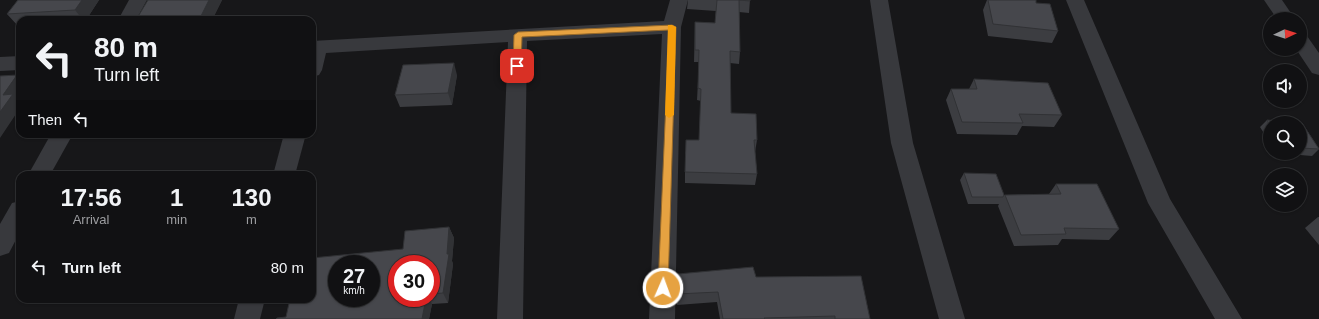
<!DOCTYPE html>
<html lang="en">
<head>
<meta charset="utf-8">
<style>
	:root { --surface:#111113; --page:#1a1a1c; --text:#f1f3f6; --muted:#9c9da0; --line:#303133 }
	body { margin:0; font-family:Helvetica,sans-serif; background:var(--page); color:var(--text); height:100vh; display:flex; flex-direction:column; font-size:15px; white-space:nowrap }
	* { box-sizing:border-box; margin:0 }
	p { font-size:13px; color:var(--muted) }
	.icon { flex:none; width:22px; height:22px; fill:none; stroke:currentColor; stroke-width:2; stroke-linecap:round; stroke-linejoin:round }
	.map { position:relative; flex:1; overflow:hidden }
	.sheet { position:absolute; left:16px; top:171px; width:300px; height:132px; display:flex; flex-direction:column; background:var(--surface); border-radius:12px; box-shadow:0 1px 3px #0004,0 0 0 1px var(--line) }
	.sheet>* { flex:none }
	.top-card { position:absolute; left:16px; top:16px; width:300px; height:122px; border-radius:12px; box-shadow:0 1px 3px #0004,0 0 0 1px var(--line); background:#111113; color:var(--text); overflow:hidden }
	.needle { width:26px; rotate:86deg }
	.controls { position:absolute; left:1263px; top:12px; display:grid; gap:8px }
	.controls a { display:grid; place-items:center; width:44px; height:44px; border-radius:50%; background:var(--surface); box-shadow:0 1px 3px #0004,0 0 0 1px var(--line); font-size:20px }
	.speed { position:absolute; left:328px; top:255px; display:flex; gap:8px; font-size:20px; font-weight:700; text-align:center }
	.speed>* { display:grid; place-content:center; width:52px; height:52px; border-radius:50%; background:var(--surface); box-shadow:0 1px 3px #0004,0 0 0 1px var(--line); line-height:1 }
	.speed small { font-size:10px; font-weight:400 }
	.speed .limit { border:6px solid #d22; background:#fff; color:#111 }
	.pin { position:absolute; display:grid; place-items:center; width:34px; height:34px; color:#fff; margin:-17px; border-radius:8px; box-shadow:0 2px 6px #0006 }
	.me { position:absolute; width:44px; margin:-22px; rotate:2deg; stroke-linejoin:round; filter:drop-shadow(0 0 3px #0008) }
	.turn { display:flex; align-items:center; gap:14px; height:84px; padding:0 12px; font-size:18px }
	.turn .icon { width:52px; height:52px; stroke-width:2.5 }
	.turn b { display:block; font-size:28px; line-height:34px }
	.then { display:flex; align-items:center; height:38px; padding:0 12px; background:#0003; gap:8px; font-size:15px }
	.eta { display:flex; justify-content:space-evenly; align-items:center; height:68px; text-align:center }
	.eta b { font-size:24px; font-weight:800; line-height:28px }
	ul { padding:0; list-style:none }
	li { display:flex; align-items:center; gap:12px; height:56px; padding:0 12px }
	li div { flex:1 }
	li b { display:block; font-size:15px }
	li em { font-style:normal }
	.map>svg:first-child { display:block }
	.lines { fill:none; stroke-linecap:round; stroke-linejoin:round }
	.minor { fill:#38393d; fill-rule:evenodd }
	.wall { fill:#3c3d41; fill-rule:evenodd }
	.shaded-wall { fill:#313235 }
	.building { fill:#46474c; stroke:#313235; fill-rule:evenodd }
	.route { fill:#e6a241; stroke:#96692a }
	.slow { fill:#f59e0b }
</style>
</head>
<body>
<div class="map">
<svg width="1319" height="319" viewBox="0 0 1319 319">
	<rect width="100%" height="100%" fill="#171719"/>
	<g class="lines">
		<g class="minor">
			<path d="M129,0h18l-11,20h-18z"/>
			<path d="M670,0h18l-7,27 -6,292h-26l13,-285 -135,7 -4,278h-26l11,-277 -182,11 -4,17 -3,5 -7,2v-36l352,-20z"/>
			<path d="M870,0h18l25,143 52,176h-26l-48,-176z"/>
			<path d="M1066,0h18l86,199 72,120h-27l-67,-116z"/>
			<path d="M1264,0h18l13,19h-18z"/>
			<path d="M1300,34l7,2 12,17v22l-7,-2 -16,-24h4z"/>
			<path d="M20,56v14l-20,1v-14z"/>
			<path d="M51,134h22l-23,41h-22z"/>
			<path d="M284,134h22l-11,41h-22z"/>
			<path d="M20,201v31l-11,21 -9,3v-32l12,-21z"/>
			<path d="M239,299h26l-5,20h-26z"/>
		</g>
	</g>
	<g class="wall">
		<path d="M18,0h81l-13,20h-66v5l-2,1 -11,-12z"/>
		<path d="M148,0h74l-10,20h-76z"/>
		<path d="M688,0h62l-1,13 -10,-1 1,40 -1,12 -9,-1 1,50 26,27 -2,12 2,22 -2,11 -70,-2v-31l14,-12 2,-39 -4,-1 2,-38h-5l1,-40 20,1 1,-12 -29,-2z"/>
		<path d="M987,0h49v3l22,28 -6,12 -64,-7 -5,-26z"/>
		<path d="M457,75l-5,30 -52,2 -5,-12z"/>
		<path d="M974,79l88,36 -8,12 -32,-1 -5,9 -60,-1 -11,-34 5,-11h18z"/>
		<path d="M1267,120l35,3 17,26 -7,7 -36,-3h24v-30h-30v20l-10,-16z"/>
		<path d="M964,173l40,22h1l44,-1 7,-10 63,45 -10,11 -47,-1 -4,6 -44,1 -16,-40 1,-2h-31l-8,-24z"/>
		<path d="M1318,217h1v28l-14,-17z"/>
		<path d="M449,227l5,11 -2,23 1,3 -5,39 -16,1 -3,15h-153l10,-2 117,-68zM431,264v34h-34z"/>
		<path d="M678,274l78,3 114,42h-150l-3,-17 -40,3z"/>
	</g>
	<g class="shaded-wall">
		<path d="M82,0h17l-13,20h-3l-8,-10z"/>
		<path d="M209,0h13l-10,20h-9l-2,-4z"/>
		<path d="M454,63l3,12 -5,30 -4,-12z"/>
		<path d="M17,75l3,3v17l-3,4 3,3v6l-20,30v-26l3,-17z"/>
		<path d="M449,227l5,11 -2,23 1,3 -5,39 -5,-10z"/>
		<path d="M426,298h3l3,6 -3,15h-7z"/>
	</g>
	<g class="building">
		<path d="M18,0h64l-7,10 -68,4z"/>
		<path d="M148,0h61l-8,16 -65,4z"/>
		<path d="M717,0h33v1l-11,-1 1,52 -10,-1 1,62 25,1 1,26h-3l3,34 -72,-2 1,-32h13l2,-51 -3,-1 1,-38h-4v-28l20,1z"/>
		<path d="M988,0h48v3l14,1 8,27 -65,-7z"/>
		<path d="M454,63l-6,30 -53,2 8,-30z"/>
		<path d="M17,75l-14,20 10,-1 -13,18v-36z"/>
		<path d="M974,79l74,4 14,32 -43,-1 4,9 -61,-1 -11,-33h26z"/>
		<path d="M1267,120l35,3 17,26 -19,-1v-25h-30v3z"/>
		<path d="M964,173l32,1 8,21 -1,2h-31z"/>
		<path d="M1056,184h41l22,45 -55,-1 2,6 -45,1 -16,-40 56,-1z"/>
		<path d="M449,227l-2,27h2l-6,39 -12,1v-30h-34v34h29l-4,21h-146l1,-1 9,-1 4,-18h22v-41l91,-9 2,-18zM337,264h34v34h-34z"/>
		<path d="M753,267l3,10 105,-1 9,43h-35v-3l-71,2 1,1h-42l-5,-27 -41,2 1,-20z"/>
	</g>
	<path class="route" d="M672,25l4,2 -8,261 -1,4 -4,1 -4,-1 -1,-4 11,-258 -147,7 -1,29 -4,3 -4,-3 1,-31 4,-3z"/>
	<path class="slow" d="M668,25h4l4,2 -2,88 -5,3 -4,-3z"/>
</svg>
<div class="controls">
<a><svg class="needle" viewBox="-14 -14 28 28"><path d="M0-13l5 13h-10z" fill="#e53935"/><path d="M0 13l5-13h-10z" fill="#9c9da0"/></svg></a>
<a><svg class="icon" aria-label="sound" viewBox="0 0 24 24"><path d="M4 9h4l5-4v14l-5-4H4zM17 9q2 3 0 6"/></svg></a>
<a><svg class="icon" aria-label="search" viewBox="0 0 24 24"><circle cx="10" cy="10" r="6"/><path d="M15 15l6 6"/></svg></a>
<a><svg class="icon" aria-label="layers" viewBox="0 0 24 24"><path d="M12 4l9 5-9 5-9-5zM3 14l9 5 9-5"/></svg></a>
</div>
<div class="speed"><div>27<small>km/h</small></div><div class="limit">30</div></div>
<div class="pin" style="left:517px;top:66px;background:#d93025"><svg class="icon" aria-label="arrive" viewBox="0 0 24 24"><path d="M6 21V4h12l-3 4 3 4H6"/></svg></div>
<svg class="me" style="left:663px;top:288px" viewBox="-20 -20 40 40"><circle r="17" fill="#e6a241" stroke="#fff" stroke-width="3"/><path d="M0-11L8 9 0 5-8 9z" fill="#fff"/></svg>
<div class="top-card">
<div class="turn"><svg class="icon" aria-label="left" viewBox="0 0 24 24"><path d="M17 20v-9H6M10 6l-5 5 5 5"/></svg><div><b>80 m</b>Turn left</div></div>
<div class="then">Then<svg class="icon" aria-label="left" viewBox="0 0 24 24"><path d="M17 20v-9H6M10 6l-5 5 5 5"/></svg></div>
</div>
<section class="sheet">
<div class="eta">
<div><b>17:56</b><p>Arrival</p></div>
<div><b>1</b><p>min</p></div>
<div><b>130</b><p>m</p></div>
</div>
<ul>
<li><svg class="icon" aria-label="left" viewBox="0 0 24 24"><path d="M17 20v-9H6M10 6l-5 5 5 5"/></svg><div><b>Turn left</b></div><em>80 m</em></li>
</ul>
</section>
</div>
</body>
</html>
